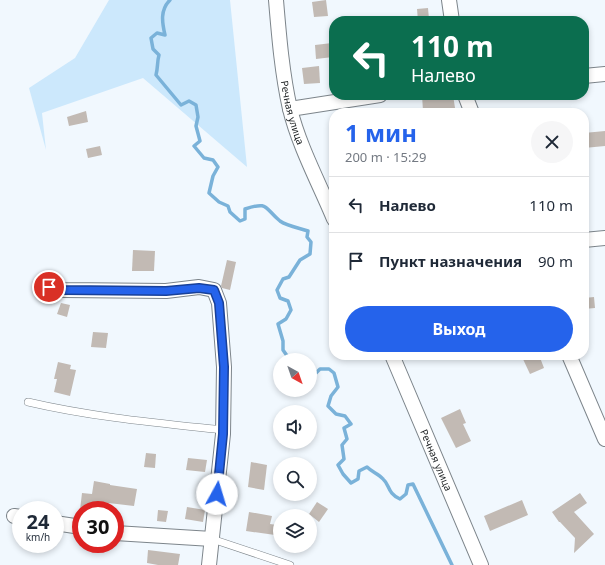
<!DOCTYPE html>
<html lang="ru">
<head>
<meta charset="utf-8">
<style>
	:root { --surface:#fff; --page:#f6f6f7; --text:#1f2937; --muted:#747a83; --line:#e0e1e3; --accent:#2563eb }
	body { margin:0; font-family:"Noto Sans",sans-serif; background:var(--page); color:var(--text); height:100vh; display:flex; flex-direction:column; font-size:15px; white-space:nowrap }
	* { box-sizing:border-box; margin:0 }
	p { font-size:13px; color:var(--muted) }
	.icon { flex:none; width:22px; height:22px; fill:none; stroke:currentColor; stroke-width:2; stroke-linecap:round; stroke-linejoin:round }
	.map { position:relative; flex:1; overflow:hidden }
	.panel { position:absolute; left:329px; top:108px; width:260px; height:252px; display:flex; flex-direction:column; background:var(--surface); border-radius:16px; box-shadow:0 2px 6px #0003 }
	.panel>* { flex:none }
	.guide { position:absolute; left:329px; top:16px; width:260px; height:84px; border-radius:16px; box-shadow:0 2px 6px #0003; background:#0b6e4f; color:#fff; overflow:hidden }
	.needle { width:26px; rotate:140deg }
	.buttons { position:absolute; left:273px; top:353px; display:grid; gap:8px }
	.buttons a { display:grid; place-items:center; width:44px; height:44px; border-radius:50%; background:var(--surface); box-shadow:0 2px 6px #0003; font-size:20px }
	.speed { position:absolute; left:12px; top:501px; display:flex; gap:8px; font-size:20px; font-weight:700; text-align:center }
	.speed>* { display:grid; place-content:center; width:52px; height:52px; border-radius:50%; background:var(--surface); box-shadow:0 2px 6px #0003; line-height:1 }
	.speed small { font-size:10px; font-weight:400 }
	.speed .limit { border:6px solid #d22; background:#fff; color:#111 }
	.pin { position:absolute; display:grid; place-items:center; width:34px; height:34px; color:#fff; margin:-17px; border:2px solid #fff; border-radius:50%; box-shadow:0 1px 4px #0007 }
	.me { position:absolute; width:44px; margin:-22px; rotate:6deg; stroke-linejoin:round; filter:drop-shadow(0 0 3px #0008) }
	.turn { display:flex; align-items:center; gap:14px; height:84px; padding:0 16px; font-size:18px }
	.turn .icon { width:52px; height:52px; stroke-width:2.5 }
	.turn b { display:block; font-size:28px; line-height:34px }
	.round { display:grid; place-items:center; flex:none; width:42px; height:42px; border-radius:21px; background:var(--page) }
	.summary { display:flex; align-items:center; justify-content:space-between; height:68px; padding:0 16px }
	h1 { font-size:24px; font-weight:700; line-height:30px; color:var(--accent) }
	.action { display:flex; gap:8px; margin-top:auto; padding:8px 16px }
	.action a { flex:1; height:46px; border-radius:24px; background:var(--accent); color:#fff; font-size:16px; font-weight:700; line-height:46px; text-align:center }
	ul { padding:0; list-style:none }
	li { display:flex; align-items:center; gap:12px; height:56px; padding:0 16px; border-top:1px solid var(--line) }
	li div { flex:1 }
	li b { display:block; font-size:15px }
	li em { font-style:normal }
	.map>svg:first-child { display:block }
	.green { fill:#cce8fc }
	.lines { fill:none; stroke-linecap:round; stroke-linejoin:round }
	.stream { stroke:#7ab2d9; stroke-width:3.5 }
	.building { fill:#c2bab4 }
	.lane-casing { stroke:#7d858b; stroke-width:8 }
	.street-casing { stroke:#7d858b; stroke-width:16 }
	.lane { stroke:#fff; stroke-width:7 }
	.street { stroke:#fff; stroke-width:14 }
	.route-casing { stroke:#184099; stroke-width:10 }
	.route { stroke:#2563eb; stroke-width:7 }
	.labels { text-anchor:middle; stroke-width:3.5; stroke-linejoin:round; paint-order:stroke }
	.street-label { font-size:10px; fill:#1e2224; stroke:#fff }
</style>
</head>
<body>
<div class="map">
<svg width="605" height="565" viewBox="0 0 605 565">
	<rect width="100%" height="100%" fill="#f1f8fe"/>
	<path class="green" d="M109,0h121l17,167 -104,-89 -101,35 4,37 -17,-62 46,-30z"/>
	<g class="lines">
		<g class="stream">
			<path d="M170,0c-10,10 -8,22 -5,35l-8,-2 -6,5 2,11 6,6c-2,7 -1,13 -3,20l25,30 8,-4 7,4 2,12 -2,9 4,15 -6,5 10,12 9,2 5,7 -5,9 -4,17 10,9 9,4 2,6 10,9 5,-2v-10c24,-8 19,-1 35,12 7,5 19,7 28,10l-1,6 4,5 -1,12 -10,6 -11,17 -6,2 -6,11 3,8 8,3 3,9 -5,9 -8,5 5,17v9l7,10"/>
			<path d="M310,376h3l7,-7h9l5,4 4,14 -7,9 -3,10 8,8 9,2 6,8 -7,4 3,11 -5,6 2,14 -6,6 5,9 8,9 7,-4 1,-8 8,-4c5,5 12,7 16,12 7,6 4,14 17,20l6,-5 2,-9 5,-1 39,81"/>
		</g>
	</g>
	<g class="building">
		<path d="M326,0l2,16 -14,1 -2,-15z"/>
		<path d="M428,8l1,11 -11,2 -1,-12z"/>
		<path d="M332,43l1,14 -17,2 -1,-14z"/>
		<path d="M319,66l1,17 -16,1 -2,-16z"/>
		<path d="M422,95h31l2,13 -32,3z"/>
		<path d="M86,111l2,11 -19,4 -2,-9z"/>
		<path d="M605,131v15l-21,2v-15z"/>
		<path d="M100,146l2,9 -14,3 -2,-9z"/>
		<path d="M133,250l22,1 -1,20h-22z"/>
		<path d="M227,260l9,2 -6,28 -8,-2 -1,-2z"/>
		<path d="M594,297l1,11 -11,1v-11z"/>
		<path d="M61,303l9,2 -3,12 -10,-3z"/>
		<path d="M93,332l15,1 -2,15 -15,-1z"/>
		<path d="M528,355h11l5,13 -14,6 -8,-17z"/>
		<path d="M58,362l13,3 -1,4 6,1 -6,26 -16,-4 3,-13h-3z"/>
		<path d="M460,409l6,14 -3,1 8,17 -15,7 -15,-30z"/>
		<path d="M146,453l10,1 -1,14 -11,-1z"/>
		<path d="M188,458l19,2 -2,12 -19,-2z"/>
		<path d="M251,462l16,3 -3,25 -16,-3z"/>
		<path d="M94,481l16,3v1l27,4 -3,17 -34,-4 -1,8h-19l2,-17 10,1z"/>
		<path d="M580,493l7,10 -13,9 20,22 -20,19 1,-15 -15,-16h-1l-7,-10z"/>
		<path d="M522,500l6,15 -38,16 -6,-15z"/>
		<path d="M317,502l11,7 -9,13 -10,-8z"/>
		<path d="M187,507l18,3 -2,12 -18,-3z"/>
		<path d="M158,510l10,1 -2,11 -9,-1z"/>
		<path d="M249,512l23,4 -2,8 7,1 -2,10 -29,-4z"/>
		<path d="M148,550l32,4 -2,11h-20l-11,-2z"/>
	</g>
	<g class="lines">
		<defs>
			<g id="lane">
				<path d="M28,402c64,15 130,21 195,28"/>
				<path d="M212,539l78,26"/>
			</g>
			<g id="street">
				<path id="s1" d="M276,0c3,36 6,73 14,109 9,37 29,74 44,110"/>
				<path d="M449,0l3,21"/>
				<path d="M584,76l21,-2"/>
				<path d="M465,95l7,18"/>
				<path d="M290,109l90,-14"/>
				<path d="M584,240l21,-2"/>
				<path d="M49,287l15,3 102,1 33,-4 15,3 5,13 5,64 -1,67 -14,131"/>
				<path id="s2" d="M392,355l89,210"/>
				<path d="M569,355l36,84"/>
				<path d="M14,516l7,1"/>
				<path d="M55,523l26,4"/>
				<path d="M115,533l97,6"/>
			</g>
		</defs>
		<use href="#lane" class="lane-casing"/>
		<use href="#street" class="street-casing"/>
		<use href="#lane" class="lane"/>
		<use href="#street" class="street"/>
	</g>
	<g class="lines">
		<defs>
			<path id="route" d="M49,287l15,3 102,1 33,-3 15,2 5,13 5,64 -1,67 -6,60"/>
		</defs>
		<use href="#route" class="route-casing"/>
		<use href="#route" class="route"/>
	</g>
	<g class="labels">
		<g class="street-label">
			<text dy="4" stroke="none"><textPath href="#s1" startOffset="114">Речная улица</textPath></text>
			<text dy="4" stroke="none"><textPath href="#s2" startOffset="114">Речная улица</textPath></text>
		</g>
	</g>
</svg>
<div class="buttons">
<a><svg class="needle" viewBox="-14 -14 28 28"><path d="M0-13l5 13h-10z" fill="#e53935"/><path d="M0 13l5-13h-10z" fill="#747a83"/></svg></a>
<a><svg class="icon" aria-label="sound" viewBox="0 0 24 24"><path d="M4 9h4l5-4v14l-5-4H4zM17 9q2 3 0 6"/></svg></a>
<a><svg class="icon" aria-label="search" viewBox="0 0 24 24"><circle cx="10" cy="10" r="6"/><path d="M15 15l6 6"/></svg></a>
<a><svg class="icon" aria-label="layers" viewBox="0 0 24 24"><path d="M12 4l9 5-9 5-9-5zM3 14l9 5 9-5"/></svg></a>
</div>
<div class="speed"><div>24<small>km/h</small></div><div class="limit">30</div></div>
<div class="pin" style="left:49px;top:287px;background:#d93025"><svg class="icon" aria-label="arrive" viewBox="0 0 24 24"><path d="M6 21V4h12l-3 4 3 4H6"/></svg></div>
<svg class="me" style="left:217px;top:494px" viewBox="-20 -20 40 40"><circle r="19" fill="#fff"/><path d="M0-13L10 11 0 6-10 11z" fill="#2563eb"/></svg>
<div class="guide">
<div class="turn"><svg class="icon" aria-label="left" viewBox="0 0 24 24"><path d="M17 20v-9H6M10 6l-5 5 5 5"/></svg><div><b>110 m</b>Налево</div></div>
</div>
<section class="panel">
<div class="summary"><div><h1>1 мин</h1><p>200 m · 15:29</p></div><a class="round"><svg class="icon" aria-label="close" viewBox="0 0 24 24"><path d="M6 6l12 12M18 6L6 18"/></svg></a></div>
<ul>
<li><svg class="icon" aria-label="left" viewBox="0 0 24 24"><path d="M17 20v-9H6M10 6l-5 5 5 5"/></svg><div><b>Налево</b></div><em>110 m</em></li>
<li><svg class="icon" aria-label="arrive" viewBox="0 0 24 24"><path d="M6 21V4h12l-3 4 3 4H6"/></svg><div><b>Пункт назначения</b></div><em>90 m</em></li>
</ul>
<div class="action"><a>Выход</a></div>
</section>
</div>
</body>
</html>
